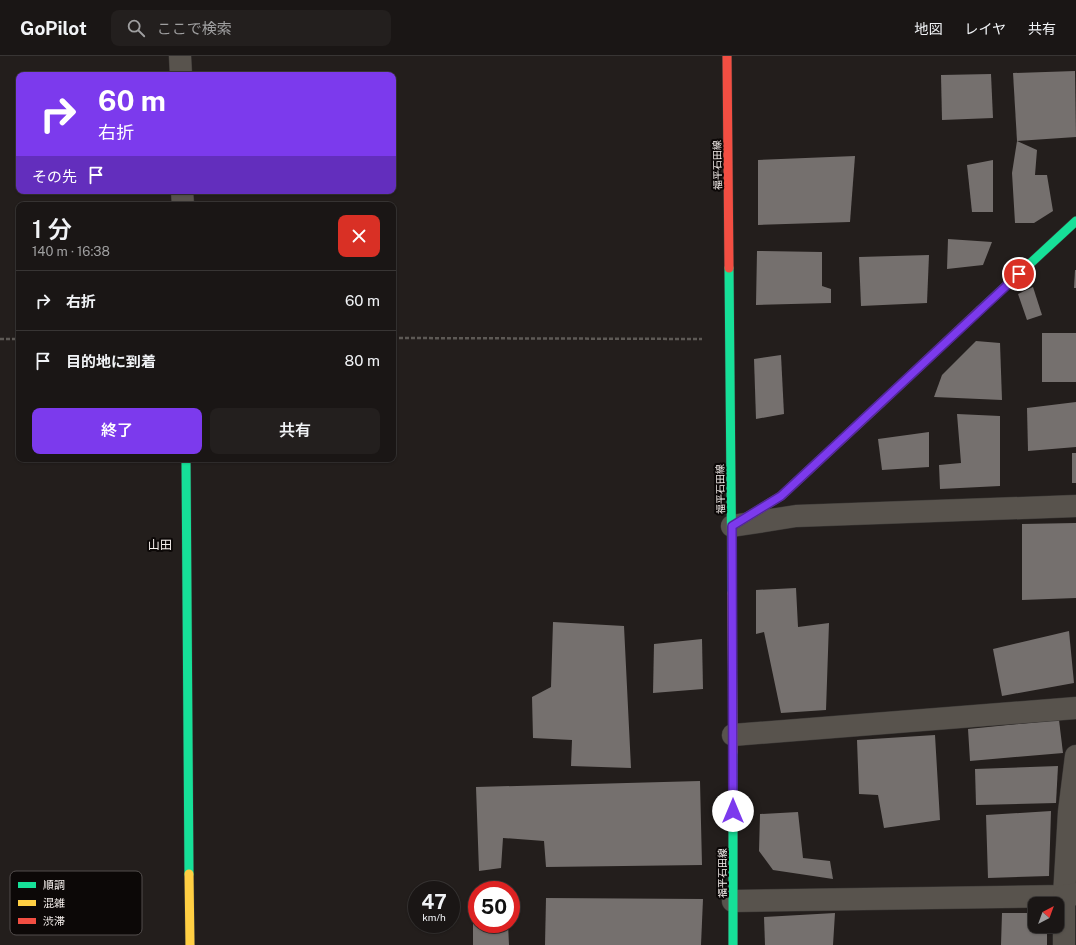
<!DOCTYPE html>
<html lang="ja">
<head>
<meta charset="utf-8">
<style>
	:root { --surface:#1a1615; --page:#231f1e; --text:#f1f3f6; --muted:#9f9fa0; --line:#383534; --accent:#7c3aed }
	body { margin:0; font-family:"Public Sans","Noto Sans JP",sans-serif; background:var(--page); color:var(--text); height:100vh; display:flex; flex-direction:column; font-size:15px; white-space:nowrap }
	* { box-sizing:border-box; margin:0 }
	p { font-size:13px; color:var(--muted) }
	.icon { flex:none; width:22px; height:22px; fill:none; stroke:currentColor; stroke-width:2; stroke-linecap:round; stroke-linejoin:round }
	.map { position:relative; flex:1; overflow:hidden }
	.details { position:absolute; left:16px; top:146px; width:380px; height:260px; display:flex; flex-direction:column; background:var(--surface); border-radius:8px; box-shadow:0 1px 3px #0004,0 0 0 1px var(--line) }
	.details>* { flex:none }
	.hud { position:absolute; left:16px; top:16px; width:380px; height:122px; border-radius:8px; box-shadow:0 1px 3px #0004,0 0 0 1px var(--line); background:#7c3aed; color:#fff; overflow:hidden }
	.needle { width:26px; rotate:41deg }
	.buttons { position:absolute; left:1028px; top:841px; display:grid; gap:8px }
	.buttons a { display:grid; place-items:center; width:36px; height:36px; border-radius:8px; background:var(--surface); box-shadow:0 1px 3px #0004,0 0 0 1px var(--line); font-size:20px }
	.speed { position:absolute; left:408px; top:825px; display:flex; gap:8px; font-size:20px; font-weight:700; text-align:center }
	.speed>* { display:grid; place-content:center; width:52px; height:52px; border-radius:50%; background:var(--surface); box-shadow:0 1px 3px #0004,0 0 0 1px var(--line); line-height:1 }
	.speed small { font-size:10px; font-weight:400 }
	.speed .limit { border:6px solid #d22; background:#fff; color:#111 }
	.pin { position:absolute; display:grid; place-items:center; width:34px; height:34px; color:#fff; margin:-17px; border:2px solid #fff; border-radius:50%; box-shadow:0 1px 4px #0007 }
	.me { position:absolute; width:44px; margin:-22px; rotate:0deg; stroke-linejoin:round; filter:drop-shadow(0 0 3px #0008) }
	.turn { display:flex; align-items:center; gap:14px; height:84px; padding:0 16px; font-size:18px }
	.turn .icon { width:52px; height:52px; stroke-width:2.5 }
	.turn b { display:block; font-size:28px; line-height:34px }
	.then { display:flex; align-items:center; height:38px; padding:0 16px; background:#0003; gap:8px; font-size:15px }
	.round { display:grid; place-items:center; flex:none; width:42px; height:42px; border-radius:8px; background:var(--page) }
	.overview { display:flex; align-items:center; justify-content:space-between; height:68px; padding:0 16px }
	h1 { font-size:24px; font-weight:600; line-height:30px }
	.cta { display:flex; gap:8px; margin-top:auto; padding:8px 16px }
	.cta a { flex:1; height:46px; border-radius:8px; background:var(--accent); color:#fff; font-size:16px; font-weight:600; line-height:46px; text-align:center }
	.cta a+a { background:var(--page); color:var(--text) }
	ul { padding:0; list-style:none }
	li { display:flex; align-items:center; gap:12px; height:60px; padding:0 16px; border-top:1px solid var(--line) }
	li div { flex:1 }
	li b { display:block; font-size:15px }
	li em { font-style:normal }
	header { display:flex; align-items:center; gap:24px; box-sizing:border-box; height:56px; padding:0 20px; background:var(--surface); border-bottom:1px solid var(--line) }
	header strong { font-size:19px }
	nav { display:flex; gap:22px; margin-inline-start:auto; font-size:14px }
	.search { width:280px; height:36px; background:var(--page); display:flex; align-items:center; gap:10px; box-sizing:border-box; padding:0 14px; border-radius:8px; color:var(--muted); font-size:15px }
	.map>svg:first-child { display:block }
	.building { fill:#75706e }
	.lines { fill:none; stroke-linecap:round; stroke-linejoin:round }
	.street-casing { stroke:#3b3836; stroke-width:23 }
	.fast-casing { stroke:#3b3836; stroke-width:10 }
	.slow-casing { stroke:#3b3836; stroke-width:10 }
	.jam-casing { stroke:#3b3836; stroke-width:10 }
	.path { stroke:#5d5955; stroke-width:2.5; stroke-dasharray:4 2; stroke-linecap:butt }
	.street { stroke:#58534d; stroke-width:22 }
	.fast { stroke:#16e098; stroke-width:9 }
	.slow { stroke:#ffcf43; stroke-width:9 }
	.jam { stroke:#f24e42; stroke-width:9 }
	.route-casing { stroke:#51269a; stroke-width:10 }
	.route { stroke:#7c3aed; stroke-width:7 }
	.labels { text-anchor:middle; stroke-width:4; stroke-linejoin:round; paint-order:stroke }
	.street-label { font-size:10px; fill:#f5efec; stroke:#0c0807 }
	.quarter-label { font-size:12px; fill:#f5efec; stroke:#0c0807 }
	.key { fill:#0c0807; stroke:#524d4c; stroke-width:1 }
	.key-label { font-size:11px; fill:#f5efec }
</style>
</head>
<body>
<header>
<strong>GoPilot</strong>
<div class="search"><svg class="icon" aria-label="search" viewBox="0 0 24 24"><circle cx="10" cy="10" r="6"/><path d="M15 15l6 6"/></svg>ここで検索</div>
<nav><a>地図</a><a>レイヤ</a><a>共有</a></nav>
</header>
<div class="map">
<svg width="1076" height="889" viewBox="0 0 1076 889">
	<rect width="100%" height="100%" fill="#231e1c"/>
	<g class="building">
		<path d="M1075,15l1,66 -59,4 -4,-68z"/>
		<path d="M991,18l2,44 -51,2 -1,-45z"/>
		<path d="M1017,85l20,9 -2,25h12l6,36 -19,12h-19l-3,-50z"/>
		<path d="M855,100l-5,66 -92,3v-65z"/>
		<path d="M993,104v52h-21l-5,-47z"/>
		<path d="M948,183l44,3 -9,23 -36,4z"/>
		<path d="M757,195l65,1v34l9,3v14l-75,2z"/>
		<path d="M929,199l-2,48 -66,3 -2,-49z"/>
		<path d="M1075,214h1v18h-2z"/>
		<path d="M1033,231l9,28 -15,5 -9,-26z"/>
		<rect x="1042" y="277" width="34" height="49"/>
		<path d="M976,285l24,2 2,57 -68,-3 8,-22z"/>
		<path d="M781,299l3,59 -28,5 -2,-60z"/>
		<path d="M1076,346v45l-48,4 -1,-43z"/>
		<path d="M957,358l43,2v70l-60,3 -1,-24 22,-2z"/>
		<path d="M929,376v35l-47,3 -4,-31z"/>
		<rect x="1072" y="397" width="4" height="30"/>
		<path d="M1076,467v75l-54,2v-76z"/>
		<path d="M796,532l2,39 31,-4 -3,87 -45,3 -17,-81 -8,2v-44z"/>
		<path d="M553,566l71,4 7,142 -60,-2 1,-26 -39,-2 -1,-41 19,-10z"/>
		<path d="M1069,575l5,52 -72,13 -9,-47z"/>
		<path d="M702,583l1,50 -50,4 1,-49z"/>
		<path d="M1059,664l4,33 -93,8 -2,-32z"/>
		<path d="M935,679l5,85 -56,8 -6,-33 -19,-1 -2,-54z"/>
		<path d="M1058,710l-2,37 -80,2 -1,-36z"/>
		<path d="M700,725l2,84 -156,2 -2,-26 -41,-3 -2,30 -22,3 -3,-84z"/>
		<path d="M1051,755l-2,65 -61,2 -2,-63z"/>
		<path d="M798,756l5,46 27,3 3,18 -60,-9 -14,-19 1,-37z"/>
		<path d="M546,842l157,1 -2,46h-156z"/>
		<path d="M473,848h4v20h31l1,21h-36z"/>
		<path d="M835,857l-2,32h-68l-1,-28z"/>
		<path d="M1002,857h33v13h12v19h-46z"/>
	</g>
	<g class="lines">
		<defs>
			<g id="street">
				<path d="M180,0l1,19"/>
				<path d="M182,135l1,14"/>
				<path d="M732,470l64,-10 280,-10"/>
				<path d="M733,679l343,-27"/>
				<path d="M733,845l331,-5 5,-84 7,-56"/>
				<path d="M1064,889v-49l12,-2"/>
			</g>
			<g id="fast">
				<path d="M729,212l3,325"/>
				<path d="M980,254l96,-89"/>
				<path d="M186,403l3,415"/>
				<path d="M733,696v193"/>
			</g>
			<g id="slow">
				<path d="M732,470l49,-30 100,-93"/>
				<path d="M732,537l1,159"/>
				<path d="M189,818l1,71"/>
			</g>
			<g id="jam">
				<path d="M727,0l2,212"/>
				<path d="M881,347l99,-93"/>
			</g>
		</defs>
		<use href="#street" class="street-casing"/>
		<use href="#fast" class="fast-casing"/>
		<use href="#slow" class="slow-casing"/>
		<use href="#jam" class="jam-casing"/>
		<g class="path">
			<path d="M393,282l309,1"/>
			<path d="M0,283h19"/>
		</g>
		<use href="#street" class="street"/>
		<use href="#fast" class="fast"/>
		<use href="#slow" class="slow"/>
		<use href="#jam" class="jam"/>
	</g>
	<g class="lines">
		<defs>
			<path id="route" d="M733,755l-1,-285 49,-30 238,-222"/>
		</defs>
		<use href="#route" class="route-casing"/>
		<use href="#route" class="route"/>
	</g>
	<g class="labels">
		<g class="street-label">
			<text transform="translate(717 109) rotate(-91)" y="4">福平石田線</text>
			<text transform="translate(720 433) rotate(-91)" y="4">福平石田線</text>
			<text transform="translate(722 817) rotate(-90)" y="4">福平石田線</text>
		</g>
		<g class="quarter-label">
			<text x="160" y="493">山田</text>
		</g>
	</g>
	<rect x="10" y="815" width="132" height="64" rx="6" class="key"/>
	<rect x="18" y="826" width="18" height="6" fill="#16e098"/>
	<rect x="18" y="844" width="18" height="6" fill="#ffcf43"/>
	<rect x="18" y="862" width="18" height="6" fill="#f24e42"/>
	<g class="key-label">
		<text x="43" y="833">順調</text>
		<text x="43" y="851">混雑</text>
		<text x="43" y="869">渋滞</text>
	</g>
</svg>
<div class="buttons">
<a><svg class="needle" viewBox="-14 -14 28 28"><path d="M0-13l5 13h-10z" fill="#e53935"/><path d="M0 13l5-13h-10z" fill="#9f9fa0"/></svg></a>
</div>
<div class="speed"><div>47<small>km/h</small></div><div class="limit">50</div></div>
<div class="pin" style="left:1019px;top:218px;background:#d93025"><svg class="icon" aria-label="arrive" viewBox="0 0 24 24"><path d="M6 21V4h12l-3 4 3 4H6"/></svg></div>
<svg class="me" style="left:733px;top:755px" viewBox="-20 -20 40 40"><circle r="19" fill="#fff"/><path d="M0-13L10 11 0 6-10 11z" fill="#7c3aed"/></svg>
<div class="hud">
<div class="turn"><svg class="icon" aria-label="right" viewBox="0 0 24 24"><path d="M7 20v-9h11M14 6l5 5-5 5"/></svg><div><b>60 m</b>右折</div></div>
<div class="then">その先<svg class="icon" aria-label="arrive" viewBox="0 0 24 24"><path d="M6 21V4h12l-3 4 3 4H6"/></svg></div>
</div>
<section class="details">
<div class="overview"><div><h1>1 分</h1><p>140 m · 16:38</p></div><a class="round" style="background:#d93025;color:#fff"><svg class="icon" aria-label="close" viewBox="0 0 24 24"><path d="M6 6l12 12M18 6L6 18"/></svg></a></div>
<ul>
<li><svg class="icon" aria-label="right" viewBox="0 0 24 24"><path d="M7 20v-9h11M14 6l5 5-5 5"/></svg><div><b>右折</b></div><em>60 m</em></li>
<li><svg class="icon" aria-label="arrive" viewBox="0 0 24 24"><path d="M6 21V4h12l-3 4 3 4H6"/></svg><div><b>目的地に到着</b></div><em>80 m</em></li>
</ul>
<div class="cta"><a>終了</a><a>共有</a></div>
</section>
</div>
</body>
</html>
